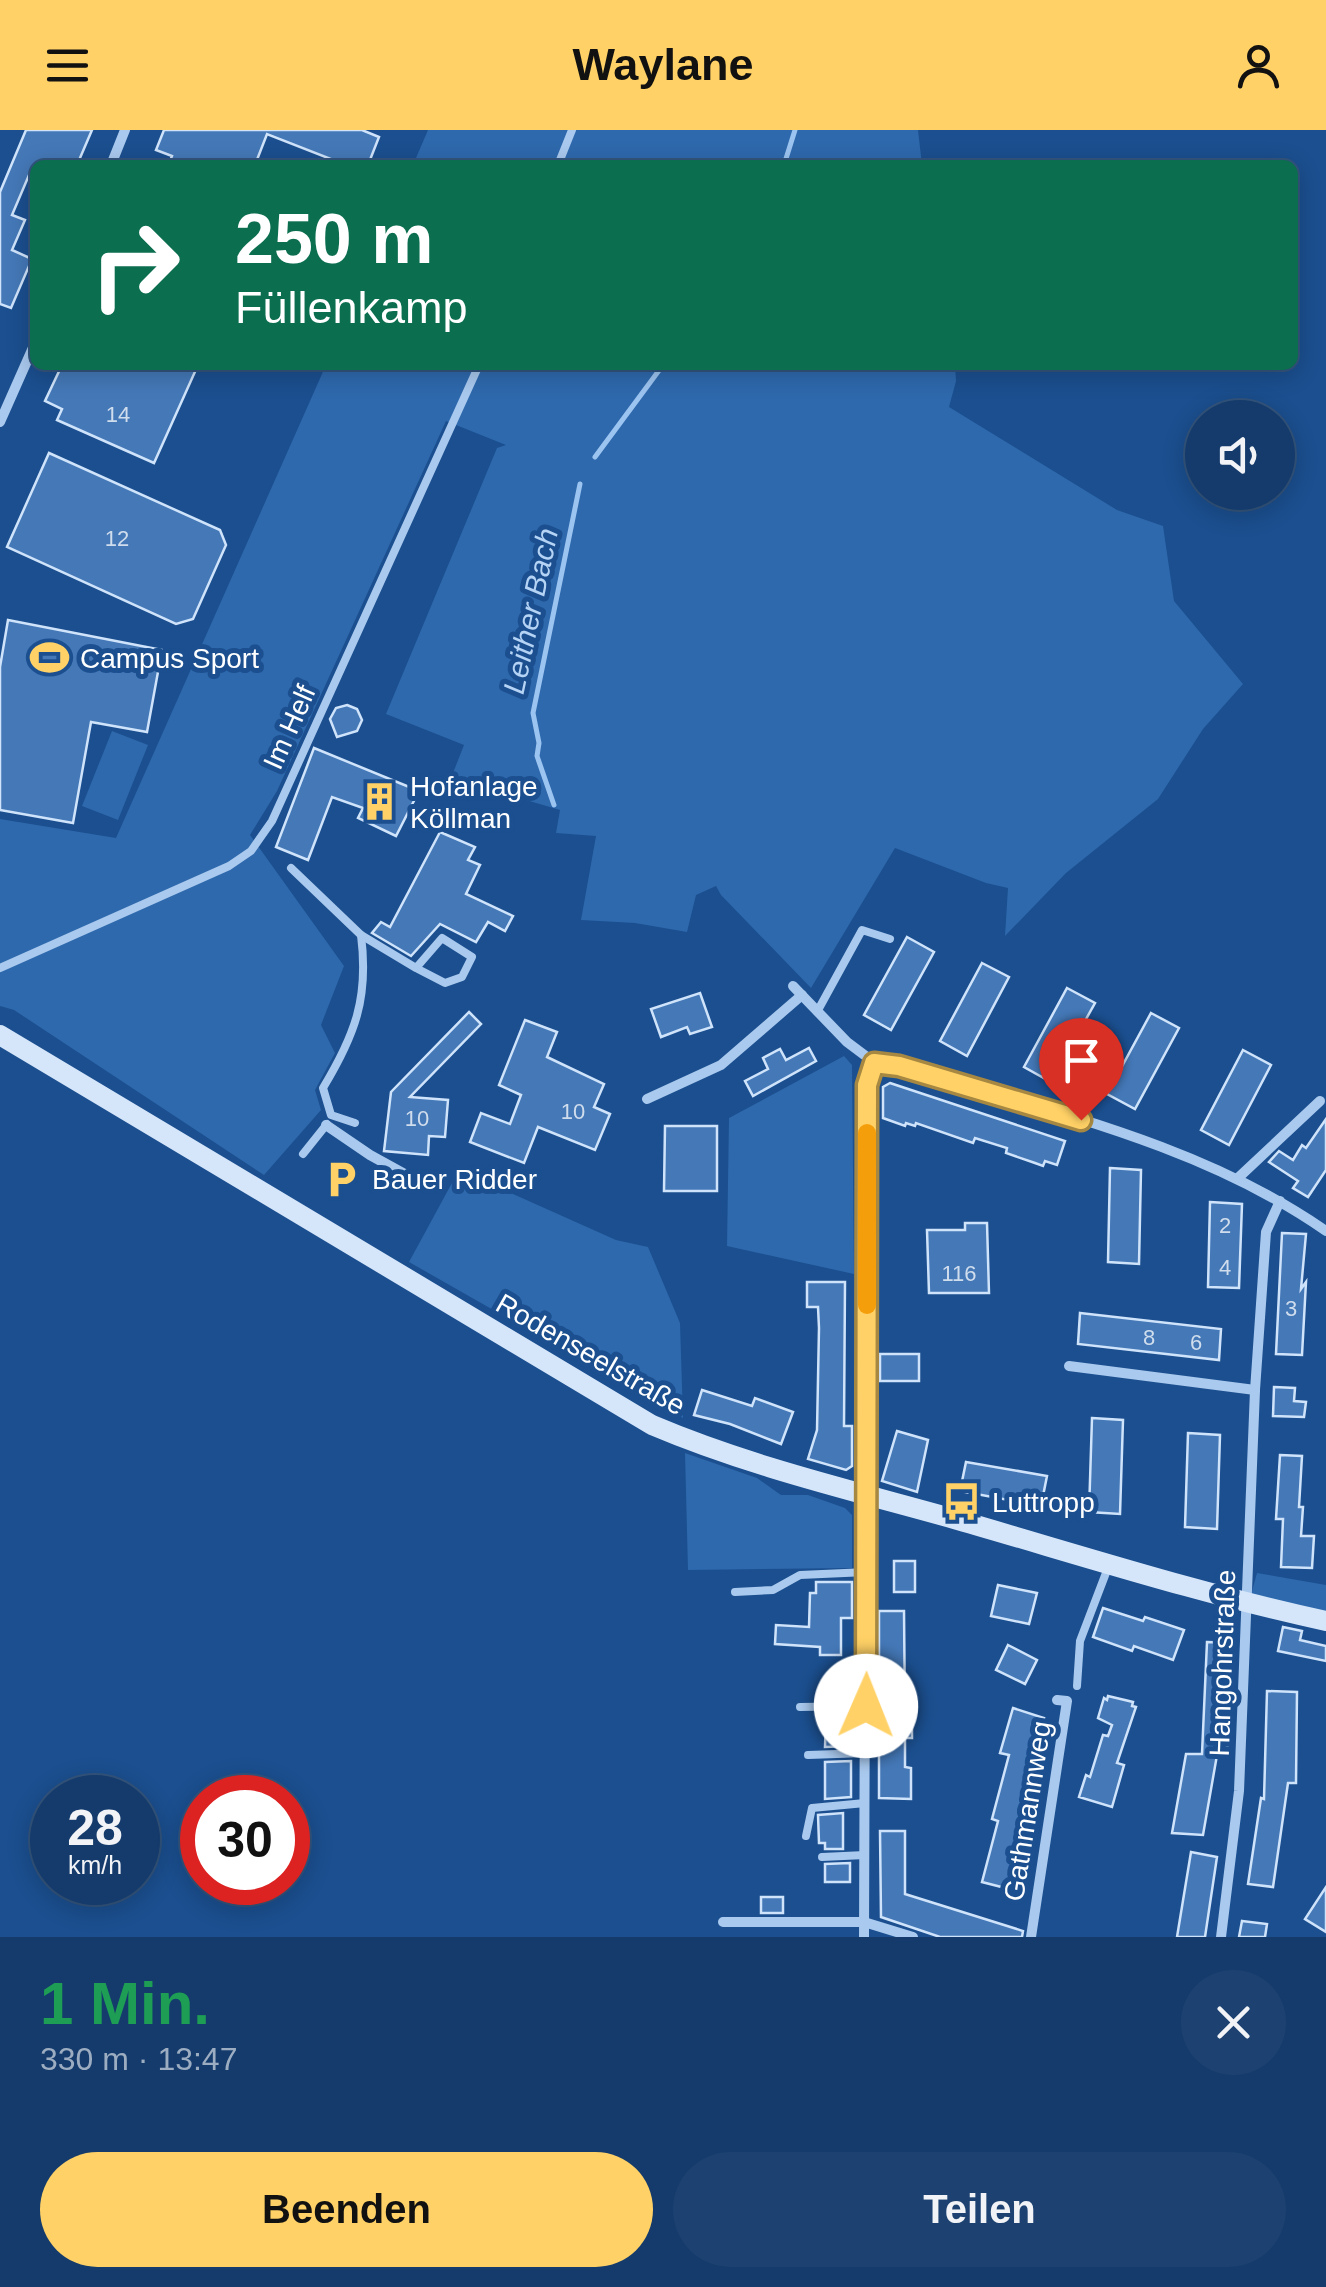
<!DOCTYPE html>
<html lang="de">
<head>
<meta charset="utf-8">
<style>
	:root { --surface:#143b6b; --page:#1d4271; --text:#f1f3f6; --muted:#9dadc1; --line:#33557e; --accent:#ffd166 }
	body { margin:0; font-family:Arial,sans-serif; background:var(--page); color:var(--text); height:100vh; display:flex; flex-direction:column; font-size:38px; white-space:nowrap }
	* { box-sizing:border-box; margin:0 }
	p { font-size:32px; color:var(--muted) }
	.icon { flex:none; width:55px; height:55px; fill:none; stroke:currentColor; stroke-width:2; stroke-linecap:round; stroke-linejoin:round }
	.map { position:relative; height:1807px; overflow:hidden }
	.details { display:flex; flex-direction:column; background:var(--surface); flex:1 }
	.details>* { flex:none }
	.guide { position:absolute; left:30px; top:30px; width:1268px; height:210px; border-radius:15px; box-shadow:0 5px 25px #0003,0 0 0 2px var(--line); background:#0b6e4f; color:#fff; overflow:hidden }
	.tools { position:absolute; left:1185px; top:270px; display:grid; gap:20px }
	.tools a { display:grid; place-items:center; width:110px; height:110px; border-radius:50%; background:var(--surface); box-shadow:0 5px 25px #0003,0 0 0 2px var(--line); font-size:50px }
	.speed { position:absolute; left:30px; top:1645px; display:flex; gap:20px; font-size:50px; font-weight:700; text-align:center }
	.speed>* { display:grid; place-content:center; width:130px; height:130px; border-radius:50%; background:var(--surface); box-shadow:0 5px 25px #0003,0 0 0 2px var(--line); line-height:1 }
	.speed small { font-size:25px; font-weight:400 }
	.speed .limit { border:15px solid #d22; background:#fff; color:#111 }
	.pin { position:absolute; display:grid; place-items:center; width:85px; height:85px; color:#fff; margin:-102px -42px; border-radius:50% 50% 50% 0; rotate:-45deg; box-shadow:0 0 10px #0007 }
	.pin .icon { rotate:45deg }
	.me { position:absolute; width:110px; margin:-55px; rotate:1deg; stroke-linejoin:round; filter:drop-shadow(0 0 8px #0008) }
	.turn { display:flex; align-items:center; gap:35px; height:210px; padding:0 40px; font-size:45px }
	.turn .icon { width:130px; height:130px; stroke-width:2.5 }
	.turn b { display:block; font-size:70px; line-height:85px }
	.round { display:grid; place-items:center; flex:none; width:105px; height:105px; border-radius:52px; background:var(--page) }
	.headline { display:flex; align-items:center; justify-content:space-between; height:170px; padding:0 40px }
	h1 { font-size:60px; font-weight:800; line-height:75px; color:#1e9e55 }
	.action { display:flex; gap:20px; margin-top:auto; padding:20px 40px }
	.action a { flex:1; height:115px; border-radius:60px; background:var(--accent); color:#111; font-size:40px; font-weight:800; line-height:115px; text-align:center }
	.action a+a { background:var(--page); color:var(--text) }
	header { display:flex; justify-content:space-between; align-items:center; height:130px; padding:0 40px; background:var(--accent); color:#111; font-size:45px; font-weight:800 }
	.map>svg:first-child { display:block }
	.green { fill:#2e69ad }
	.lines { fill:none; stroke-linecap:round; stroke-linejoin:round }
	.stream { stroke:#9cc4f0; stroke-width:5 }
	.building { fill:#4478b7; stroke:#cfe3fa; stroke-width:2.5 }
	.service { stroke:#a9c9ee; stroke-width:8 }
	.minor { stroke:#a9c9ee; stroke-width:10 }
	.secondary { stroke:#d6e6fa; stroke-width:20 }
	.route-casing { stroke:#a68842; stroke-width:25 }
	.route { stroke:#ffd166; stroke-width:18 }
	.slow { stroke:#f59e0b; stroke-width:18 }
	.labels { text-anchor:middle; stroke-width:10; stroke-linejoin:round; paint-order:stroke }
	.number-label { font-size:22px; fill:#d0dded }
	.poi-label { font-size:28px; fill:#fff; stroke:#1b4f8f; text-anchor:start }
	.street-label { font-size:28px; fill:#fff; stroke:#1b4f8f }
	.water-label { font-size:30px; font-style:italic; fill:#b5d3f5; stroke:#1b4f8f }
</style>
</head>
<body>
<header><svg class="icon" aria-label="menu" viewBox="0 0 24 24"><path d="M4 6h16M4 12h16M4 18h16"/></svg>Waylane<svg class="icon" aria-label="person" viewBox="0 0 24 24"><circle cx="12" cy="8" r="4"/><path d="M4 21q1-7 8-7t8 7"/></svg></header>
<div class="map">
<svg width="1326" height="1807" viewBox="0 0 1326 1807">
	<rect width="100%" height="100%" fill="#1b4f8f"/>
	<g class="green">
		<path d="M428,0h142l-14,35h-143z"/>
		<path d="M576,0h342l4,35h-360z"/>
		<path d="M326,235h629l1,16 -7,26 168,103 46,16 11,75 69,83 -40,45 -45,70 -92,74 -61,63 3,-48 -22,-5 -91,-35 -84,140 -90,-93 -5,-9 -20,9 -9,37 -52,-9 -54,-3 15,-84 -40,-3 4,-23 -109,-32 13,-33 -78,-31 111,-266 9,-3 -60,-24 -169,370 -27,44 94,131 -23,59 14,28 -20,37 6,20 -57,65 -250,-165 -14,-4v-187l116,19z"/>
		<path d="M112,601l36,14 -30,75 -36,-14z"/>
		<path d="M844,926l8,9 2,209 -127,-28 2,-128z"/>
		<path d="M459,1040l157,70 32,7 32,76 3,95 -274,-156z"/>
		<path d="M685,1323l72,25 24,17h27l37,13 7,7v53l-164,2z"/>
		<path d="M1257,1443l69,12v34l-77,-17z"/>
	</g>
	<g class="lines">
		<g class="stream">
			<path d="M784,35l11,-35"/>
			<path d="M595,327l68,-92"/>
			<path d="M554,675l-17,-49 2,-13 -6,-30 47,-229"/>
		</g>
	</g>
	<g class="building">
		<path d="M26,0h66l-15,35h-42v12l-6,-2 -17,40 13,5 -13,30 20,9 -21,49 -11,-4v-112z"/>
		<path d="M164,0h198l17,7 -11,28h-22l-79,-31 -12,31h-76l-9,-4 2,-5 -16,-6z"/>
		<path d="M62,235h136l-44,98 -97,-43 5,-11 -17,-8z"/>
		<path d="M49,323l171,77 6,15 -33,74 -17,5 -169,-77z"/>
		<path d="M8,490l154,30 -15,82 -56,-10 -18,101 -73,-13v-143z"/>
		<path d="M347,575l10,4 5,11 -5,11 -20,6 -7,-18 6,-11z"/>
		<path d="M314,618l105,43 -23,45 -38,-18 5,-10 -31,-11 -24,63 -32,-13z"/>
		<path d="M440,702l35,15 -7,13 12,5 -14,29 47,22 -8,15 -17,-9 -12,20 -36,-18 -29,32 -39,-23 9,-11 9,5z"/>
		<path d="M907,807l27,15 -43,78 -27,-15z"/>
		<path d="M982,833l27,14 -42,79 -27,-15z"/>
		<path d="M1067,858l28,15 -44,79 -27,-15z"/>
		<path d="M700,863l12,34 -22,7 -3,-7 -26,10 -10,-28z"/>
		<path d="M469,882l12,12 -71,73 38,3 -3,37 -16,-1 -1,19 -44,-4 7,-59z"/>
		<path d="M1151,883l28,15 -44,81 -28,-15z"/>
		<path d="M525,890l32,12 -10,25 57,27 -10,23 16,7 -15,36 -57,-23 -14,36 -54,-21 11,-29 29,11 11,-29 -22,-10z"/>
		<path d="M809,918l7,13 -63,35 -8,-15 23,-12 -5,-11 17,-9 6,11z"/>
		<path d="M1243,920l28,15 -42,80 -28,-15z"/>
		<path d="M890,953l175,58 -8,24 -12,-4 -2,5 -8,-3 -29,-10 1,-5 -32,-10 -2,5 -57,-20 -1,3 -9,-3 -1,3 -22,-8v-31z"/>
		<path d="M1326,989v51l-18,27 -15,-9 5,-7 -29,-19 10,-11 14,9 9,-15 4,3z"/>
		<path d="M665,996h52v65h-53z"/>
		<path d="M1110,1038l31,2 -2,94 -31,-2z"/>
		<path d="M1210,1072l32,2 -3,84 -31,-1z"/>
		<path d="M965,1093h22l2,70h-60l-2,-63h38z"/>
		<path d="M1282,1103l24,1 -5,55 5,-7 -4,73 -26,-1z"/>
		<path d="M807,1152h38l-1,144h8v40l-6,4 -38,-11 9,-29 2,-102 -1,-21h-11z"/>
		<path d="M1080,1183l141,16 -2,31 -141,-16z"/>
		<rect x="880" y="1224" width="39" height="27"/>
		<path d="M1274,1257l21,1 -1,13 12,1 -2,15 -31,-1z"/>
		<path d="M702,1260l50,16 3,-8 38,14 -12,32 -51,-20 -36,-9z"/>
		<path d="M1092,1288l31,2 -3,94 -31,-2z"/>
		<path d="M897,1301l31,9 -11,52 -35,-11z"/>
		<path d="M1188,1303l32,2 -3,94 -32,-2z"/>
		<path d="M1280,1325l22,1 -3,51h4l-2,29h13l-2,32 -31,-1 2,-48h-7z"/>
		<path d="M966,1332l81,14 -6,30 -81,-15z"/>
		<rect x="894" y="1431" width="21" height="31"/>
		<path d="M816,1452h36v36h-11v37h-21v-8l-45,-3 1,-19 33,2 1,-34h6z"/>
		<path d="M998,1455l39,8 -8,31 -38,-8z"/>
		<path d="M1103,1478l40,13 2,-4 39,13 -11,30 -39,-14 -2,5 -39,-14z"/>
		<path d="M879,1481h25l1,107h7v20h-7v29l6,1v31l-32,-1z"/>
		<path d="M1283,1497l19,4 -2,9 26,6v15l-48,-10z"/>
		<path d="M1207,1512l26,1 -6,113 -10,-1 -14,80 -31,-2 14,-79h16z"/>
		<path d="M1008,1515l29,15 -12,24 -29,-14z"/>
		<path d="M1267,1561l30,1 -1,91h-8l-15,104 -25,-3 13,-86 3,1z"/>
		<path d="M1108,1566l25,6 -1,4 4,1 -19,56 7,2 -12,42 -33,-10 7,-22 4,2 13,-42 5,1 4,-11 -14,-7 6,-20 3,2z"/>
		<path d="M1013,1578l31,10 -18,62 9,3 -16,62 6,1 -12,44 -31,-8 16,-61 -6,-2 17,-64 -9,-2z"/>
		<path d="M851,1585v31l-26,1 1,-31z"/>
		<path d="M851,1631v36l-26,2v-37z"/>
		<path d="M843,1683v36h-18v-6h-6l-1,-28z"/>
		<path d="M880,1701h25v63l118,37 -1,6h-82l-59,-20z"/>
		<path d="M1191,1722l26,5 -12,80h-28z"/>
		<path d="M850,1733v19h-25v-18z"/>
		<path d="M1326,1757v45l-21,-13z"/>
		<rect x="761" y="1767" width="22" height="16"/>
		<path d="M1242,1791l25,3 -2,13h-26z"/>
	</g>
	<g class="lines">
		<g class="service">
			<path d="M113,31l12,4"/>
			<path d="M290,35l1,-3 11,3"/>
			<path d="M558,35l14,-35"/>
			<path d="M291,738l70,67 55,33 26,-30 30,19 -10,20 -17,6 -29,-15"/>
			<path d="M0,838l229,-102 22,-15 21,-30 207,-456"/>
			<path d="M817,882l45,-82 28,9"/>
			<path d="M355,993l-24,-8 -8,-27c32,-53 46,-90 38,-153"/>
			<path d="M303,1024l24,-30"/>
			<path d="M735,1462l38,-2 27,-15 67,-3"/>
			<path d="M1077,1556l3,-45 29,-76"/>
			<path d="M800,1577l66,-1"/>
			<path d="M808,1625l58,-2"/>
			<path d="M806,1706l6,-28 53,-5"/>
			<path d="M822,1727l43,-2"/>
		</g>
		<g class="minor">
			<path d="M111,35l14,-35"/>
			<path d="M0,292l35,-79"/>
			<path d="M793,856l54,56 28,21 24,2c145,45 301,78 427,166"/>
			<path d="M647,969l74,-34 81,-70"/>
			<path d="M326,995l44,30 60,33"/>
			<path d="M1238,1048l82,-77"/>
			<path d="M1069,1236l186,24"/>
			<path d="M723,1792h141l49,15"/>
			<path d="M864,1807l3,-852 8,-22"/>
			<path d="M1031,1807l36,-236 -10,-1"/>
			<path d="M1221,1807l18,-146 16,-401 11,-158 14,-31"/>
		</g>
		<path class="secondary" d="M0,905l652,390c99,42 203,66 306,95 122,35 243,74 368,101"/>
	</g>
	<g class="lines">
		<defs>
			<path id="route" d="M866,1576l1,-621 7,-22 25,3 182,54"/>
		</defs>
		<use href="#route" class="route-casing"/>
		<use href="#route" class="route"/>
		<path class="slow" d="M867,1003v172"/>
	</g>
	<defs>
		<symbol id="stadium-bare" viewBox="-9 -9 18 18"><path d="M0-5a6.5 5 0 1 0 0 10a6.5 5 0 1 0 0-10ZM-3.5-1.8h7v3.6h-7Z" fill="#ffd166" stroke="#1b4f8f" stroke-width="2.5" paint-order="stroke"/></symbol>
		<symbol id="building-bare" viewBox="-9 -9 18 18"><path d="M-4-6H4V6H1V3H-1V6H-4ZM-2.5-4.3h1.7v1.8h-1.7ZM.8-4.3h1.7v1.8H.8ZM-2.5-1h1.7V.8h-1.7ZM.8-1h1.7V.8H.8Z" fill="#ffd166" stroke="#1b4f8f" stroke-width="2.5" paint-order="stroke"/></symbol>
		<symbol id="parking-bare" viewBox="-9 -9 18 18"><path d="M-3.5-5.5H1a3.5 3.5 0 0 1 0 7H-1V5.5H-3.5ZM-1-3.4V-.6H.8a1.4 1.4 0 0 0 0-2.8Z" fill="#ffd166" stroke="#1b4f8f" stroke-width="2.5" paint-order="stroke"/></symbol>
		<symbol id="bus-bare" viewBox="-9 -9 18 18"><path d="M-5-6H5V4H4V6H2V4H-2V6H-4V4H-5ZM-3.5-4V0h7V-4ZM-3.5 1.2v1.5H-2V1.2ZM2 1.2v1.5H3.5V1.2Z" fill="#ffd166" stroke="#1b4f8f" stroke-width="2.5" paint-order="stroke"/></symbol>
	</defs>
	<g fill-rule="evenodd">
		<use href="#stadium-bare" x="22" y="500" width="55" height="55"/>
		<use href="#building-bare" x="352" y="644" width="55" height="55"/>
		<use href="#parking-bare" x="314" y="1022" width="55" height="55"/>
		<use href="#bus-bare" x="934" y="1344" width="55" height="55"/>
	</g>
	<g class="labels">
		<g class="number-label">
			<text x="118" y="292">14</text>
			<text x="117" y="416">12</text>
			<text x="573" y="989">10</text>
			<text x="417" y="996">10</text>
			<text x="1225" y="1103">2</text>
			<text x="1225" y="1145">4</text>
			<text x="959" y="1151">116</text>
			<text x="1291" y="1186">3</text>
			<text x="1149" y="1215">8</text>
			<text x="1196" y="1220">6</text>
		</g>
		<g class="poi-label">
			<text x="80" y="538">Campus Sport</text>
			<text x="410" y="666">Hofanlage<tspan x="410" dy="32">Köllman</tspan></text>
			<text x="372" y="1059">Bauer Ridder</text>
			<text x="992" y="1382">Luttropp</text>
		</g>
		<g class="street-label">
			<text transform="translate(289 597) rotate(-66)" y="10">Im Helf</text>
			<text transform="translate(591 1224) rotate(30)" y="10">Rodenseelstraße</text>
			<text transform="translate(1222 1533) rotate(-88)" y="10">Hangohrstraße</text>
			<text transform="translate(1027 1681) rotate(-81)" y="10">Gathmannweg</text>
		</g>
		<g class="water-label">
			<text transform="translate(531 481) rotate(-78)" y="10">Leither Bach</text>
		</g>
	</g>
</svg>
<div class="tools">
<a><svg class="icon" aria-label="sound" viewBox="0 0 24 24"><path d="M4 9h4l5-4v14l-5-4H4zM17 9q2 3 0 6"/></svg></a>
</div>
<div class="speed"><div>28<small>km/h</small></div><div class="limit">30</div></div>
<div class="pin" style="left:1081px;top:990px;background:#d93025"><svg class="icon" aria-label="arrive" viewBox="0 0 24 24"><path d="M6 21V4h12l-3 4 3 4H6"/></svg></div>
<svg class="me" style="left:866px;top:1576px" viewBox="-20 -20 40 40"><circle r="19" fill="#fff"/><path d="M0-13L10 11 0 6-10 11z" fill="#ffd166"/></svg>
<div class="guide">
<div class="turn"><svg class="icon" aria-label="right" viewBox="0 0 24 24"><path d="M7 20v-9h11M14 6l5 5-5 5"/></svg><div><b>250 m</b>Füllenkamp</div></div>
</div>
</div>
<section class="details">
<div class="headline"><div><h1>1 Min.</h1><p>330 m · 13:47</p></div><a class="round"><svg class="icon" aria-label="close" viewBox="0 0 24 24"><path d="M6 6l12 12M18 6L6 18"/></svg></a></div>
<div class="action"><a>Beenden</a><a>Teilen</a></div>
</section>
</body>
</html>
